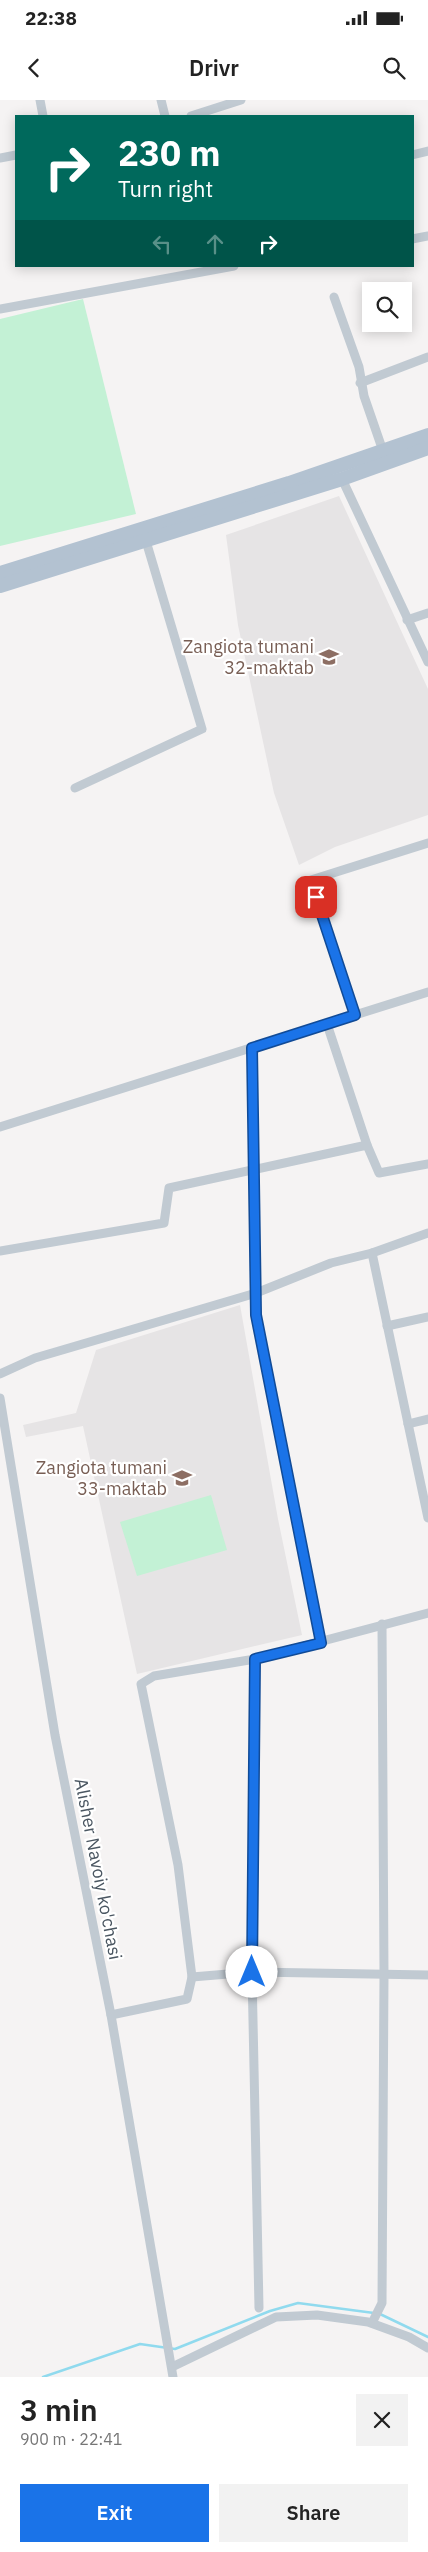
<!DOCTYPE html>
<html lang="en">
<head>
<meta charset="utf-8">
<style>
	:root { --surface:#fff; --page:#f2f2f2; --text:#222; --muted:#767676; --accent:#1a73e8 }
	body { margin:0; font-family:"IBM Plex Sans",sans-serif; background:var(--page); color:var(--text); height:100vh; display:flex; flex-direction:column; font-size:19px; white-space:nowrap }
	* { box-sizing:border-box; margin:0 }
	p { font-size:16px; color:var(--muted) }
	.icon { flex:none; width:28px; height:28px; fill:none; stroke:currentColor; stroke-width:2; stroke-linecap:round; stroke-linejoin:round }
	.map { position:relative; height:2277px; overflow:hidden }
	.drawer { display:flex; flex-direction:column; background:var(--surface); flex:1 }
	.drawer>* { flex:none }
	.hud { position:absolute; left:15px; top:15px; width:399px; height:152px; border-radius:0px; box-shadow:0 2px 12px #0003; background:#00695c; color:#fff; overflow:hidden }
	.buttons { position:absolute; left:362px; top:182px; display:grid; gap:10px }
	.buttons a { display:grid; place-items:center; width:50px; height:50px; border-radius:0px; background:var(--surface); box-shadow:0 2px 12px #0003; font-size:25px }
	.pin { position:absolute; display:grid; place-items:center; width:42px; height:42px; color:#fff; margin:-21px; border-radius:10px; box-shadow:0 2px 8px #0006 }
	.me { position:absolute; width:55px; margin:-28px; rotate:0deg; stroke-linejoin:round; filter:drop-shadow(0 0 4px #0008) }
	.turn { display:flex; align-items:center; gap:18px; height:105px; padding:0 20px; font-size:22px }
	.turn .icon { width:65px; height:65px; stroke-width:2.5 }
	.turn b { display:block; font-size:35px; line-height:42px }
	.lanes { display:flex; align-items:center; height:48px; padding:0 20px; background:#0003; justify-content:center; gap:25px; direction:ltr }
	.lanes .off { opacity:.35 }
	.round { display:grid; place-items:center; flex:none; width:52px; height:52px; border-radius:0px; background:var(--page) }
	.headline { display:flex; align-items:center; justify-content:space-between; height:85px; padding:0 20px }
	h1 { font-size:30px; font-weight:600; line-height:38px }
	.action { display:flex; gap:10px; margin-top:auto; padding:10px 20px }
	.action a { flex:1; height:58px; border-radius:0px; background:var(--accent); color:#fff; font-size:20px; font-weight:600; line-height:58px; text-align:center }
	.action a+a { background:var(--page); color:var(--text) }
	.status { display:flex; justify-content:space-between; align-items:center; height:35px; padding:0 25px; background:var(--surface); direction:ltr }
	.status svg { height:14px; fill:currentColor }
	header { display:flex; justify-content:space-between; align-items:center; height:65px; padding:0 20px; background:var(--surface); font-size:22px; font-weight:600 }
	.map>svg:first-child { display:block }
	.education { fill:#e6e4e5 }
	.green { fill:#c3f1d5 }
	.lines { fill:none; stroke-linecap:round; stroke-linejoin:round }
	.stream { stroke:#90daee; stroke-width:2.5 }
	.minor { stroke:#c1cad2; stroke-width:9 }
	.primary { stroke:#b3c2d1; stroke-width:14 }
	.route-casing { stroke:#114b97; stroke-width:12 }
	.route { stroke:#1a73e8; stroke-width:9 }
	.labels { text-anchor:middle; stroke-width:4.5; stroke-linejoin:round; paint-order:stroke }
	.education-label { font-size:18px; fill:#785e54; stroke:#fff; text-anchor:end }
	.street-label { font-size:18px; fill:#4a5661; stroke:#fff }
</style>
</head>
<body>
<div class="status"><b>22:38</b><svg viewBox="0 0 49 12"><path d="M0 12V9h3v3zM5 12V6h3v6zM10 12V3h3v9zM15 12V0h3v12zM26 1h20v11H26zM47 4h2v5h-2z"/></svg></div>
<header><svg class="icon" aria-label="back" viewBox="0 0 24 24"><path d="M15 5l-7 7 7 7"/></svg>Drivr<svg class="icon" aria-label="search" viewBox="0 0 24 24"><circle cx="10" cy="10" r="6"/><path d="M15 15l6 6"/></svg></header>
<div class="map">
<svg width="428" height="2277" viewBox="0 0 428 2277">
	<rect width="100%" height="100%" fill="#f5f3f3"/>
	<g class="education">
		<path d="M339,396l89,193v126l-93,32 -36,18 -25,-72 -36,-168 -12,-90z"/>
		<path d="M240,1205l38,214 24,116 -165,39 -54,-248 -57,11 -3,-12 53,-12 20,-63z"/>
	</g>
	<g class="green">
		<path d="M83,199l53,215 -136,32v-227z"/>
		<path d="M211,1395l16,55 -90,26 -17,-54z"/>
	</g>
	<g class="lines">
		<g class="stream">
			<path d="M380,2214l48,23"/>
			<path d="M43,2277l97,-33 35,5 95,-38 28,-8 76,10"/>
		</g>
		<g class="minor">
			<path d="M40,0l3,16"/>
			<path d="M161,0l4,16"/>
			<path d="M191,16l50,-16"/>
			<path d="M412,55l16,-4"/>
			<path d="M0,58l16,-3"/>
			<path d="M412,139l16,-3"/>
			<path d="M334,197l25,70 5,29 19,55"/>
			<path d="M0,209l234,-43"/>
			<path d="M360,283l68,-26"/>
			<path d="M342,379l86,183"/>
			<path d="M407,520l21,-7"/>
			<path d="M75,688l127,-59 -56,-188"/>
			<path d="M355,915l-44,-135 117,-37"/>
			<path d="M327,924l40,121"/>
			<path d="M252,948l4,267 65,328"/>
			<path d="M0,1027l428,-135"/>
			<path d="M0,1151l164,-28 5,-35 198,-43 12,28 49,-9"/>
			<path d="M372,1153l56,265"/>
			<path d="M387,1226l41,-9"/>
			<path d="M0,1274l35,-16 221,-65 75,-30 41,-10 56,-20"/>
			<path d="M0,1298l55,337 56,280 62,362"/>
			<path d="M408,1324l20,-5"/>
			<path d="M255,1559l-3,313 7,336"/>
			<path d="M192,1877l60,-5 176,3"/>
			<path d="M111,1915l76,-16 5,-22 -14,-112 -37,-181 13,-8 101,-17 173,-46"/>
			<path d="M372,2223l10,-20 2,-328 -2,-351"/>
			<path d="M172,2267l104,-50 41,-2 51,7 41,15 19,11"/>
		</g>
		<g class="primary">
			<path d="M0,473l289,-90 139,-48"/>
			<path d="M0,486l342,-107 86,-31"/>
		</g>
	</g>
	<g class="lines">
		<defs>
			<path id="route" d="M252,1872l3,-313 66,-16 -65,-328 -4,-267 103,-33 -39,-118"/>
		</defs>
		<use href="#route" class="route-casing"/>
		<use href="#route" class="route"/>
	</g>
	<defs>
		<symbol id="school-bare" viewBox="-9 -9 18 18"><path d="M0-5L7-2L0 1L-7-2ZM-4 1L0 2.5L4 1V4Q0 6-4 4Z" fill="#8d6e63" stroke="#fff" stroke-width="2.5" paint-order="stroke"/></symbol>
	</defs>
	<g fill-rule="evenodd">
		<use href="#school-bare" x="315" y="543" width="28" height="28"/>
		<use href="#school-bare" x="168" y="1364" width="28" height="28"/>
	</g>
	<g class="labels">
		<g class="education-label">
			<text x="314" y="553">Zangiota tumani<tspan x="314" dy="21">32-maktab</tspan></text>
			<text x="167" y="1374">Zangiota tumani<tspan x="167" dy="21">33-maktab</tspan></text>
		</g>
		<g class="street-label">
			<text transform="translate(98 1769) rotate(79)" y="6">Alisher Navoiy ko'chasi</text>
		</g>
	</g>
</svg>
<div class="buttons">
<a><svg class="icon" aria-label="search" viewBox="0 0 24 24"><circle cx="10" cy="10" r="6"/><path d="M15 15l6 6"/></svg></a>
</div>
<div class="pin" style="left:316px;top:797px;background:#d93025"><svg class="icon" aria-label="arrive" viewBox="0 0 24 24"><path d="M6 21V4h12l-3 4 3 4H6"/></svg></div>
<svg class="me" style="left:252px;top:1872px" viewBox="-20 -20 40 40"><circle r="19" fill="#fff"/><path d="M0-13L10 11 0 6-10 11z" fill="#1a73e8"/></svg>
<div class="hud">
<div class="turn"><svg class="icon" aria-label="right" viewBox="0 0 24 24"><path d="M7 20v-9h11M14 6l5 5-5 5"/></svg><div><b>230 m</b>Turn right</div></div>
<div class="lanes"><svg class="icon off" aria-label="left" viewBox="0 0 24 24"><path d="M17 20v-9H6M10 6l-5 5 5 5"/></svg><svg class="icon off" aria-label="ahead" viewBox="0 0 24 24"><path d="M12 20V5M6 11l6-6 6 6"/></svg><svg class="icon" aria-label="right" viewBox="0 0 24 24"><path d="M7 20v-9h11M14 6l5 5-5 5"/></svg></div>
</div>
</div>
<section class="drawer">
<div class="headline"><div><h1>3 min</h1><p>900 m · 22:41</p></div><a class="round"><svg class="icon" aria-label="close" viewBox="0 0 24 24"><path d="M6 6l12 12M18 6L6 18"/></svg></a></div>
<div class="action"><a>Exit</a><a>Share</a></div>
</section>
</body>
</html>
